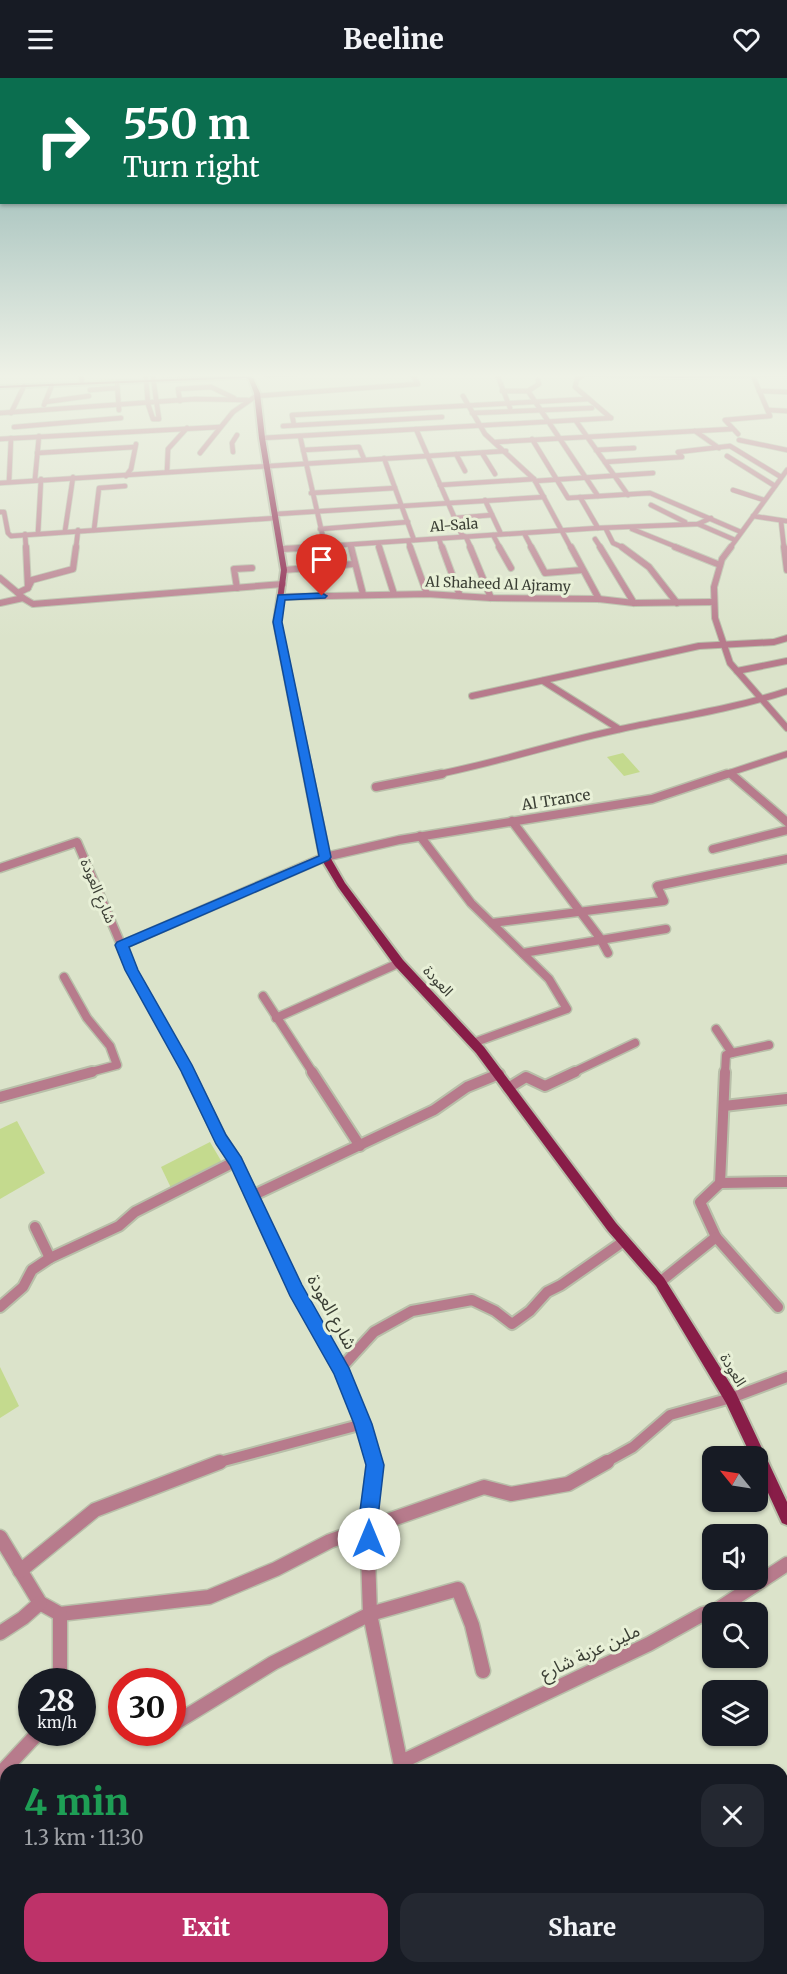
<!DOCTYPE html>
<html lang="en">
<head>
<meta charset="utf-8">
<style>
	:root { --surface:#171b24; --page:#242831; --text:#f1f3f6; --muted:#9ea1a6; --accent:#be3269 }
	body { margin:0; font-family:Merriweather,"Noto Sans Arabic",serif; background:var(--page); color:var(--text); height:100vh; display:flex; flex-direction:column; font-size:22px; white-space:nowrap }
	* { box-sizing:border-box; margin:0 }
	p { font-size:20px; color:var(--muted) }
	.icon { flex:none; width:33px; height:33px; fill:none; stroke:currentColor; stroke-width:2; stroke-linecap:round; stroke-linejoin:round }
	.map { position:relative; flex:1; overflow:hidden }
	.side { position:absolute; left:0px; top:1686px; width:788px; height:210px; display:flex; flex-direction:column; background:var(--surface); border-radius:18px 18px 0 0; box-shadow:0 2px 4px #0004 }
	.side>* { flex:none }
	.hud { position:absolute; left:0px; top:0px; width:788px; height:126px; box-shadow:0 2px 4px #0004; background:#0b6e4f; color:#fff; overflow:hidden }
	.needle { width:39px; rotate:300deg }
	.buttons { position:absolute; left:702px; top:1368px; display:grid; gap:12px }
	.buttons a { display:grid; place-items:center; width:66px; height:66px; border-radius:12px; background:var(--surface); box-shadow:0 2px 4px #0004; font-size:30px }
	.speed { position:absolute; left:18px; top:1590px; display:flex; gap:12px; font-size:30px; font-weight:700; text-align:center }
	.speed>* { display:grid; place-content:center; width:78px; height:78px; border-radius:50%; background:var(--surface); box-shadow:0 2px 4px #0004; line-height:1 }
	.speed small { font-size:15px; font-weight:400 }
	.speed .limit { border:9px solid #d22; background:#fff; color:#111 }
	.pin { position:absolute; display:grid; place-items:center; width:51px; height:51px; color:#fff; margin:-62px -26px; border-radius:50% 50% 50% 0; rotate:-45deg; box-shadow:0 0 6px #0007 }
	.pin .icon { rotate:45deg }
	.me { position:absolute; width:66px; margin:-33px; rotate:0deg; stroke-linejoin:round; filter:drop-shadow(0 0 4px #0008) }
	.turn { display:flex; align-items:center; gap:21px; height:126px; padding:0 24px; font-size:27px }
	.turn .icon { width:78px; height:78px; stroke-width:2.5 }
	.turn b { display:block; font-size:42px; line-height:51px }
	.round { display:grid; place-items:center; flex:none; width:63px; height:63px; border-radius:18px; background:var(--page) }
	.summary { display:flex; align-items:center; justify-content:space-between; height:102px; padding:0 24px }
	h1 { font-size:36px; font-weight:800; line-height:45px; color:#1e9e55 }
	.cta { display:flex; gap:12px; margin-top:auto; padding:12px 24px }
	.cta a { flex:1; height:69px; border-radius:18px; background:var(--accent); color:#fff; font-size:24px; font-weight:800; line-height:69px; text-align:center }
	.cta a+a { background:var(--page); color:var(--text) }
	header { display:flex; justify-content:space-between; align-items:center; height:78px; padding:0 24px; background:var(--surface); font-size:27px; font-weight:800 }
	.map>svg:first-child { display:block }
	.green { fill:#c4da8e }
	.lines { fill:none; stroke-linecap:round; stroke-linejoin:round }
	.minor-far4-casing { stroke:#b8bfa9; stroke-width:6 }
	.minor-far3-casing { stroke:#b8bfa9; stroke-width:8 }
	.minor-far2-casing { stroke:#b8bfa9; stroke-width:11 }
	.minor-far1-casing { stroke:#b8bfa9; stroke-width:14 }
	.minor-casing { stroke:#b8bfa9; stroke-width:17 }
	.major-casing { stroke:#b8bfa9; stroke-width:4 }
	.minor-far4 { stroke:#b77b8c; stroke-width:4.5 }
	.minor-far3 { stroke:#b77b8c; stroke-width:6 }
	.minor-far2 { stroke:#b77b8c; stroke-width:8 }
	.minor-far1 { stroke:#b77b8c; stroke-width:10 }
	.minor { stroke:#b77b8c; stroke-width:14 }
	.major { fill:#881d48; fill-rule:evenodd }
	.route { fill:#1a73e8; stroke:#114b97; stroke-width:1.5 }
	.labels { text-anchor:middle; stroke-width:6; stroke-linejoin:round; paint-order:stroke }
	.far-street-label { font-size:14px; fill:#3b3f35; stroke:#e8f0d7 }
	.street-label { font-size:15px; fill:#3b3f35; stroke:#e8f0d7 }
	.near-street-label { font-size:18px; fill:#3b3f35; stroke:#e8f0d7 }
</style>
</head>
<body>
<header><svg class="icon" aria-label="menu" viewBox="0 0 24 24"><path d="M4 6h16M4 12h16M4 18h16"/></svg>Beeline<svg class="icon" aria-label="heart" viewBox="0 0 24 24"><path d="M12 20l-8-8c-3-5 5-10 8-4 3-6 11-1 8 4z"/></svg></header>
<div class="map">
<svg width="787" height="1896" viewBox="0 0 787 1896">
	<rect width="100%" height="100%" fill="#dbe3ca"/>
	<g class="green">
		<path d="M623,675l17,19 -16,4 -17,-19z"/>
		<path d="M17,1043l28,52 -45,26v-70z"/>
		<path d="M210,1064l13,22 -51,26 -11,-23z"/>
		<path d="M0,1289l19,39 -19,12z"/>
	</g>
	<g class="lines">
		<defs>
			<g id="minor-far4">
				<path d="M80,296l2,7"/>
				<path d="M497,296l13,34"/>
				<path d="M584,296l-7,5 -2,8 36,31"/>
				<path d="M146,300l2,26 5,15h6l-6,-41"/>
				<path d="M117,304l2,28"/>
				<path d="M90,312l26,-2"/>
				<path d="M502,313h26l11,-7 -1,-4"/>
				<path d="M528,313l70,105"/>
				<path d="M759,313l28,1"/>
				<path d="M463,318l22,38 49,45 37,69"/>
				<path d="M180,323l-2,-12 33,-2 23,11"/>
				<path d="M45,324l44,-6"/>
				<path d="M44,327l8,-20"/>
				<path d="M768,332l19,1"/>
				<path d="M0,335l195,-14 52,1"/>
				<path d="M11,335l13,-27"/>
				<path d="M472,335l120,-5"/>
				<path d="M576,343l52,74"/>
				<path d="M294,347l-2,-10 296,-16"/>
				<path d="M283,348l159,-9"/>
				<path d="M14,349l107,-9"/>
				<path d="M416,351l46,106 4,2 5,11"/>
				<path d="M695,353l24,17"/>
				<path d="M738,356l-13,-14 45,-4 -17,-40"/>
				<path d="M300,358l25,110"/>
				<path d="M262,360l349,-20"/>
				<path d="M0,361l220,-12"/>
				<path d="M532,361l36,59 82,-5 91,39"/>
				<path d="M739,362l48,10"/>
				<path d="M496,364l236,-13"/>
				<path d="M303,372l56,-3 5,12"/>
				<path d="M596,372l38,-2"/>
				<path d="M233,374l-1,-9 5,-8"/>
				<path d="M37,375l98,-6"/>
				<path d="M200,375l33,-41 23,-16 162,-12 -6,-10"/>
				<path d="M482,375l13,21"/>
				<path d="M456,376l9,17"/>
				<path d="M727,378l48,30"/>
				<path d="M384,380l30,82"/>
				<path d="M605,384l77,-5 -4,-5 52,-6 51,31"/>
				<path d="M167,394l1,-23 19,-21"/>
				<path d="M126,398l5,-7 5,-25"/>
				<path d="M35,401l4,-43"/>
				<path d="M535,403l118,-8"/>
				<path d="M9,404l2,-44"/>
				<path d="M0,405l506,-32"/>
				<path d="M440,407l94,-6"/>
				<path d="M733,412l31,10"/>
				<path d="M311,415l84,-5"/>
				<path d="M580,419l18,31"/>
				<path d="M485,422l16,34"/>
				<path d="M651,427l34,17"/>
				<path d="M0,434h4l4,21 3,3 265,-18"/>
				<path d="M276,436l268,-17"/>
				<path d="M753,438l33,5"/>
				<path d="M455,440l37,-3"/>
				<path d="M781,443l3,27"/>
				<path d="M698,446l37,16"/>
				<path d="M320,451l88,-7"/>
				<path d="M606,451l7,14 11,5"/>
				<path d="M632,451l47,19"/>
				<path d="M94,452l5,-42 26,-2"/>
				<path d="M65,453l8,-54"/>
				<path d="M38,455l3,-54"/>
				<path d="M524,455l8,15"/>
				<path d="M25,456l1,14"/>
				<path d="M493,457l7,13"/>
				<path d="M439,461l3,9"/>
				<path d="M595,461l6,9"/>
				<path d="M408,463l3,7"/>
				<path d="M378,465l2,5"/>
				<path d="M351,467l1,3"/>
				<path d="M76,470l2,-18"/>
				<path d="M297,470l301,-20 100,-4 13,-6"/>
				<path d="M730,470l57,-78"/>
			</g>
			<g id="minor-far3">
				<path d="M351,469l12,47"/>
				<path d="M379,469l15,47"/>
				<path d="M410,469l17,47"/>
				<path d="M442,469l18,49"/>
				<path d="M470,469l21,51"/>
				<path d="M499,469l12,21"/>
				<path d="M531,469l14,26 37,-3"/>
				<path d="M571,469l28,52"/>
				<path d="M600,469l34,56"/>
				<path d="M622,469l27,20 28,36"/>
				<path d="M675,469l45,18"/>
				<path d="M731,469l-9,12 -8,28 1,31 15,45 57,65"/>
				<path d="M784,469l3,23"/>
				<path d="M282,471l37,-2"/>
				<path d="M284,492l70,-6"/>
				<path d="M0,500l18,15"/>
				<path d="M28,510l4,-8 41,-11 3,-22"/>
				<path d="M237,510l-3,-19 18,-1"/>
				<path d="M281,519l146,-3 64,4 108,1 35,4 80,-1"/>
				<path d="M23,520l-5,-5 10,-5 -2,-41"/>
				<path d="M0,525l23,-5 10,6 250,-20"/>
				<path d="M737,593l50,-10"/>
				<path d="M543,603l76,48"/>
				<path d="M472,618l227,-50 75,-4 13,-4"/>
				<path d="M730,695l3,2"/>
				<path d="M434,697c63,-12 124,-33 187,-46 56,-12 112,-20 166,-38"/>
				<path d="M723,697l64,-21"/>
			</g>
			<g id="minor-far2">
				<path d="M731,696l56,48"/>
				<path d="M376,709l66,-13"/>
				<path d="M512,743l88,117 8,15"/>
				<path d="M420,758l51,67 78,76 18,30 -94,34"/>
				<path d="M713,771l74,-19"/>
				<path d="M0,790l77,-26 55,128 57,103"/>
				<path d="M492,845l172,-22 -7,-15 130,-27"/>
				<path d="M122,867l203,-88 74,-17 253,-41 75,-25"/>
				<path d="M523,875l143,-24"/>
				<path d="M64,899l23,41 23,28 7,19 -30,8"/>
				<path d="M263,918l50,77"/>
				<path d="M276,940l123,-55"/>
				<path d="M716,951l16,24 -6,2 -1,18"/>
				<path d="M732,975l37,-8"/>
				<path d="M572,995l63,-30"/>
			</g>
			<g id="minor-far1">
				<path d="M188,994l33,67 15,22 60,130 45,77 27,70 7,25"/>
				<path d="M312,994l48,74"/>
				<path d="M725,994l-5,111 -20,19 16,35 62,70"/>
				<path d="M508,1010l18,-11 19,9 30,-14"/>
				<path d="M0,1019l92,-25"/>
				<path d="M724,1028l63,-7"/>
				<path d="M720,1105l67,-1"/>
				<path d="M252,1118l182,-86 33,-23 32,-13"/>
				<path d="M35,1149l15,31"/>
				<path d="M660,1204l56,-45"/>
				<path d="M0,1229l23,-20 9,-17 18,-12 69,-32 16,-14 101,-51"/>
				<path d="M341,1290l33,-36 38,-21 60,-11 23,11 17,13 18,-13 17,-19 14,-7 63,-44"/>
				<path d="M216,1385l147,-39"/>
				<path d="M604,1385l29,-16 37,-32 61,-17 56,-21"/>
			</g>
			<g id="minor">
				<path d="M374,1384l-7,64 3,88 32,156"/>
				<path d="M0,1459l40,66 20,11 149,-17 67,-28 54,-28 154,-54 27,7 57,-10 39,-22"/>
				<path d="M20,1493l75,-61 125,-48"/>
				<path d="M60,1536v68"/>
				<path d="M0,1555l23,-15 17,-15"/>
				<path d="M172,1647l101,-62 97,-49 88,-25 14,36 11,46"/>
				<path d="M401,1684l248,-118 54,-30 12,-3 72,-47"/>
				<path d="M0,1696l39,-42"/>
				<path d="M493,1890l4,6"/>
				<path d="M286,1896l6,-6"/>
			</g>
			<g id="major">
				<path d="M266,296h35l-34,2 -2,-1z"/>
				<path d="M580,296l99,2 108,-2v1l-108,3 -97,-3z"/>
				<path d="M245,298l8,2 7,15 5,45 22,132 -7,52 50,235 15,26 58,77 81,87 132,176 48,55 72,115 51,109v23l-5,-2 -24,-52v-15h-7l-25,-53 -70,-117 -48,-55 -132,-178 -81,-87 -57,-79 -18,-30 -46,-235 7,-52 -22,-132 -5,-45 -5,-13 -3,-2 -246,10v-2z"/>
			</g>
		</defs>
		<use href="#minor-far4" class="minor-far4-casing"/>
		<use href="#minor-far3" class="minor-far3-casing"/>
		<use href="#minor-far2" class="minor-far2-casing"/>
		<use href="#minor-far1" class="minor-far1-casing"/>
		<use href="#minor" class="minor-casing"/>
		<use href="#major" class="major-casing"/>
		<use href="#minor-far4" class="minor-far4"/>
		<use href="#minor-far3" class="minor-far3"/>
		<use href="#minor-far2" class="minor-far2"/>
		<use href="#minor-far1" class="minor-far1"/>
		<use href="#minor" class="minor"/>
		<use href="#major" class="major"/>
	</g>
	<linearGradient id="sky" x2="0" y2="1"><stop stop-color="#81aaa9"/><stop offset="0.53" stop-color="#eff2e7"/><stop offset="1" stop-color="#eff2e7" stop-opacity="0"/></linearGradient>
	<rect width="787" height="561" fill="url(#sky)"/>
	<path class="route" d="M322,515l5,3 -2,2 -40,2 -3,22 49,235 -2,3 -200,87 9,23 54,95 34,70 15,22 61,128 47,83 23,56 12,41 -7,61 2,13 -3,7 -7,3 -7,-3 -4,-20 8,-61 -12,-41 -20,-50 -44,-78 -60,-131 -14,-21 -35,-73 -56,-101 -10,-25 2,-3 202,-86 -46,-234 5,-27z"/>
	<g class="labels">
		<g class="far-street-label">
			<text transform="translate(454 447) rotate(-4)" y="5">Al-Sala</text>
			<text transform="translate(498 506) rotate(2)" y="5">Al Shaheed Al Ajramy</text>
		</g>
		<g class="street-label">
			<text transform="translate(556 722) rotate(-9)" y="5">Al Trance</text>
			<text transform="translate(98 813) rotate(67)" y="5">شارع العودة</text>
			<text transform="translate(438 903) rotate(47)" y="5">العودة</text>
			<text transform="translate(733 1292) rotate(59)" y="5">العودة</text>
		</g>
		<g class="near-street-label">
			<text transform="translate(332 1234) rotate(61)" y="6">شارع العودة</text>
			<text transform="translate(590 1574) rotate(-25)" y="6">ملين عزبة شارع</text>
		</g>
	</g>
</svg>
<div class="buttons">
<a><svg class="needle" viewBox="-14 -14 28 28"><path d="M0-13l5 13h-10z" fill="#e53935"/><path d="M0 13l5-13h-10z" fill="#9ea1a6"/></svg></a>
<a><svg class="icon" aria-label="sound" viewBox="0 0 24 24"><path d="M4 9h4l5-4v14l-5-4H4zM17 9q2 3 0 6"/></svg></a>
<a><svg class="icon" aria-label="search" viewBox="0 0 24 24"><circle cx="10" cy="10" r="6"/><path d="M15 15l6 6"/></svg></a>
<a><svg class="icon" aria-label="layers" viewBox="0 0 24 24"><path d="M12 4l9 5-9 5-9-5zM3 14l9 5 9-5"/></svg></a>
</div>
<div class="speed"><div>28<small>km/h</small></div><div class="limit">30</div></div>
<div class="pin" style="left:322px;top:518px;background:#d93025"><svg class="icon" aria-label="arrive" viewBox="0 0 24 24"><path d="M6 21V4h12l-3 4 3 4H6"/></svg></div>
<svg class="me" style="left:369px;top:1461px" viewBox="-20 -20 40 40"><circle r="19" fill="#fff"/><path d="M0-13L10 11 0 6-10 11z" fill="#1a73e8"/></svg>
<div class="hud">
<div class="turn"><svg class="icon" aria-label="right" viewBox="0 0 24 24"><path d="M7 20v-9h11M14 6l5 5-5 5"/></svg><div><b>550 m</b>Turn right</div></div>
</div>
<section class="side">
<div class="summary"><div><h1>4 min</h1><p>1.3 km · 11:30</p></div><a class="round"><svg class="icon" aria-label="close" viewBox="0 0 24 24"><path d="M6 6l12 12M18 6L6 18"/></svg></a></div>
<div class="cta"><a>Exit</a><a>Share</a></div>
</section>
</div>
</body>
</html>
